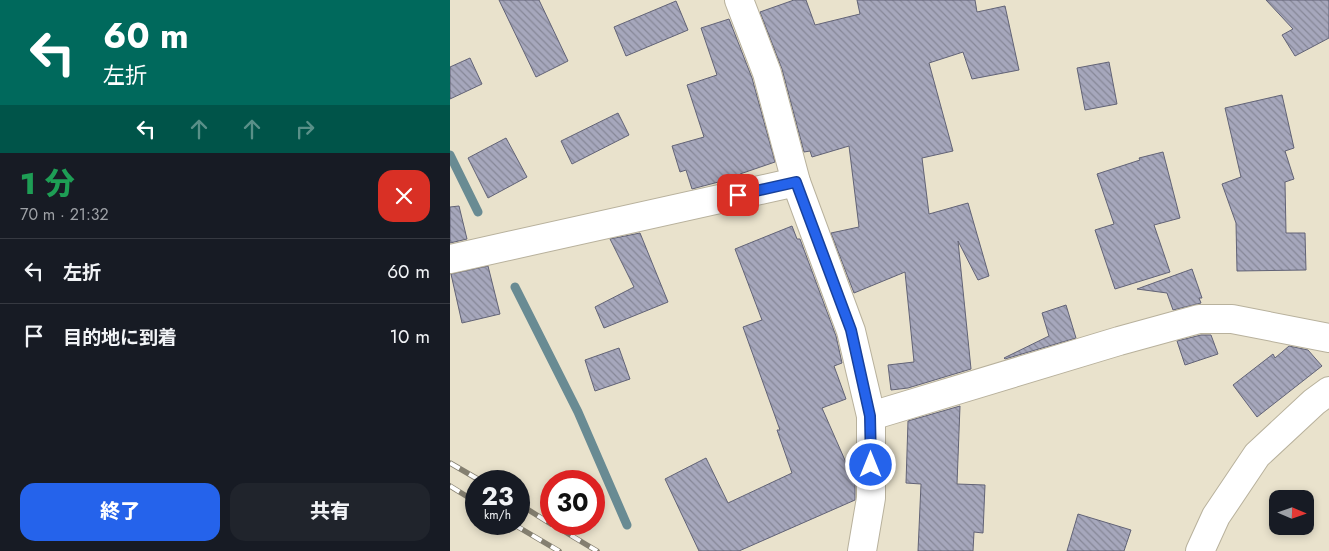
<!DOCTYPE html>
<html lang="ja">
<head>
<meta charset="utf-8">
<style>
	:root { --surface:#171b24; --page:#20242c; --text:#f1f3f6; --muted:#9ea1a6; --line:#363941; --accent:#2563eb }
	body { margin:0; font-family:Jost,"Noto Sans JP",sans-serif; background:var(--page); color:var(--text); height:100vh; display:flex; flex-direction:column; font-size:19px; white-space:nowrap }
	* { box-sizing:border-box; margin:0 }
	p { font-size:16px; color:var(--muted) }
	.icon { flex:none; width:28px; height:28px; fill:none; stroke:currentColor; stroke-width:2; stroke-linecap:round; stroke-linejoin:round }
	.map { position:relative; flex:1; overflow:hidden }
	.sheet { display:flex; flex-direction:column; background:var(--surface); width:450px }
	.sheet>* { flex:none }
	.top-card { background:#00695c; color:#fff; overflow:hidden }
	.needle { width:32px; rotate:92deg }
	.fabs { position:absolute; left:819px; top:490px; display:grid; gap:10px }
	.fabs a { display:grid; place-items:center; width:45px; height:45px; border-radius:10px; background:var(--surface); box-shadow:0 2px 8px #0003; font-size:25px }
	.speed { position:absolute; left:15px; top:470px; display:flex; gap:10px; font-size:25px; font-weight:700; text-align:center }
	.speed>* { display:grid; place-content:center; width:65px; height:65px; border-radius:50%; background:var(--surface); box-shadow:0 2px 8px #0003; line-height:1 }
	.speed small { font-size:12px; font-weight:400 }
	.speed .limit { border:8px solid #d22; background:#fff; color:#111 }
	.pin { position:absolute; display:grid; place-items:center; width:42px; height:42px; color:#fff; margin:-21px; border-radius:10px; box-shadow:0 2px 8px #0006 }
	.me { position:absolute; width:55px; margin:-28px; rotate:0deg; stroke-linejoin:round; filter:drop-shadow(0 0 4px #0008) }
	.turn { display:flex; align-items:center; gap:18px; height:105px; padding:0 20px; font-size:22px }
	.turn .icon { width:65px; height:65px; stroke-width:2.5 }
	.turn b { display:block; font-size:35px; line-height:42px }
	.lanes { display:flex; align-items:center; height:48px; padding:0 20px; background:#0003; justify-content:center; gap:25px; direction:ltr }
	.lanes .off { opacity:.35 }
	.round { display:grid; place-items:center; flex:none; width:52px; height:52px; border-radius:15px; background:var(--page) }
	.head { display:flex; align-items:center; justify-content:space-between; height:85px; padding:0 20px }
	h1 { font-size:30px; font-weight:800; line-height:38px; color:#1e9e55 }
	.cta { display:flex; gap:10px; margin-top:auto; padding:10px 20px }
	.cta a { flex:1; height:58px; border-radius:15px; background:var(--accent); color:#fff; font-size:20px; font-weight:800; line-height:58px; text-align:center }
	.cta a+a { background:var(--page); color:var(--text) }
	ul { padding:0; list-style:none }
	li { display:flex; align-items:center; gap:15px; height:65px; padding:0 20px; border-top:1px solid var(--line) }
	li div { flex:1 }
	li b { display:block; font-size:19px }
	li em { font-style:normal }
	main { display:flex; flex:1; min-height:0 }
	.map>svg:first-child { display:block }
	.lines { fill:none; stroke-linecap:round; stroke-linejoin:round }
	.stream { stroke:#698b93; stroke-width:9 }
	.building { fill:url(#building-back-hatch); stroke:#626376 }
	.minor-casing { stroke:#b8b19c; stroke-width:30 }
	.minor { stroke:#fff; stroke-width:28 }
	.rail-casing { stroke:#847f70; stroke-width:5.5 }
	.rail { stroke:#fff; stroke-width:4; stroke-dasharray:11; stroke-linecap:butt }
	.route-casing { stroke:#184099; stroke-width:12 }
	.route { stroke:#2563eb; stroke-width:9 }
</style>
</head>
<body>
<main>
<section class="sheet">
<div class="top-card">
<div class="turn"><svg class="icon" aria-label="left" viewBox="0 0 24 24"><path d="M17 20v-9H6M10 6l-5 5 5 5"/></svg><div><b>60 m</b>左折</div></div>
<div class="lanes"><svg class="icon" aria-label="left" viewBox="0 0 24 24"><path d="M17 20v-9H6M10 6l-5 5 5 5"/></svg><svg class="icon off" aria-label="ahead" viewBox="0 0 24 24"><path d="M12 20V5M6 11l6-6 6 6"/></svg><svg class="icon off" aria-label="ahead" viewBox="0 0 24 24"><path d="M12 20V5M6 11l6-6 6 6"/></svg><svg class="icon off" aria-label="right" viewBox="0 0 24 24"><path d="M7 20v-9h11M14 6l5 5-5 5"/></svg></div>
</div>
<div class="head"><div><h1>1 分</h1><p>70 m · 21:32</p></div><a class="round" style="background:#d93025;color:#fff"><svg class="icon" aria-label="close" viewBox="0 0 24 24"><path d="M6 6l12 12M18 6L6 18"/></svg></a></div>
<ul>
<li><svg class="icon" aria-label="left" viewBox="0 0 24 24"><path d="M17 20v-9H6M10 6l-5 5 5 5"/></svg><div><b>左折</b></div><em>60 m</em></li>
<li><svg class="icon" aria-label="arrive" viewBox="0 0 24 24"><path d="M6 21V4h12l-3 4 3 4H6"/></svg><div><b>目的地に到着</b></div><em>10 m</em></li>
</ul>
<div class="cta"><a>終了</a><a>共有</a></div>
</section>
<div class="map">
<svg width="879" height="551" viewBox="0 0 879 551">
	<defs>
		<pattern id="building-back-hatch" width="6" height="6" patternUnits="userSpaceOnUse" patternTransform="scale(1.25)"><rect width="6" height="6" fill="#a6a7bc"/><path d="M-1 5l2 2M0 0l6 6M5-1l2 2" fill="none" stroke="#868797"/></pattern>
	</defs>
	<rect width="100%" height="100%" fill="#e9e2cc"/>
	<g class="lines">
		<g class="stream">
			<path d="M0,155l28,57"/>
			<path d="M65,287l63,125 49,113"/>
		</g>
	</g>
	<g class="building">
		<path d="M49,0h40l29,61 -32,16z"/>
		<path d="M344,0h12l9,25 45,-11 -3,-14h118l2,12 28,-6 14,64 -47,9 -9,-27 -34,11 24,88 -31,7 7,56 39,-11 21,73 -11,4 -20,-39 13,128 -63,19 -17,2 -3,-25 26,-3 -9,-90 -51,21 -23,-60 28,-6 -10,-81 -37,11 -2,-6 -6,1 -22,-83 -22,-57z"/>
		<path d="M816,0h63v38l-34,18 -13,-21 11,-6z"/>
		<path d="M226,1l12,29 -62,26 -12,-29z"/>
		<path d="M279,19l23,59 23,84 -35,12 1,2 -49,13 -6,-19 -6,2 -8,-26 32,-9 -17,-52 30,-10 -16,-47z"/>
		<path d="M20,58l12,26 -32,15v-32z"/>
		<path d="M659,62l8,42 -32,6 -8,-42z"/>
		<path d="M832,95l12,53 -9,3 9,28 -9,3 1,51h19l1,37 -69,1 -1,-48 -14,-39 19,-7 -16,-69z"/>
		<path d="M168,113l11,22 -57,29 -11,-23z"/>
		<path d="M56,138l21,39 -39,21 -20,-40z"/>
		<path d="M713,152l17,66 -26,7 16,47 -55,17 -20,-59 19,-6 -17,-50 43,-14 -1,-2z"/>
		<path d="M9,206l8,33 -17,4v-36z"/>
		<path d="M342,226l5,13h3l36,97 6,27 -8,3 12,33 -24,9 33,75v17l-116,51h-40l-34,-72 41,-21 22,45 64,-30 -15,-43h3l-37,-103 19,-7 -27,-71z"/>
		<path d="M190,233l28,69 -64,26 -9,-21 39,-20 -24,-48z"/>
		<path d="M38,266l12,48 -38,9 -11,-49z"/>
		<path d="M742,269l10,29h-3l2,5 -28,7 -6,-17 -30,-4z"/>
		<path d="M616,305l10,33 -71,21 -1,-1 45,-22 -7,-23z"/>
		<path d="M751,335h10l7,19 -33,11 -8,-24z"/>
		<path d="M839,346l19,4 14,16 -65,51 -24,-32 40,-31 2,4z"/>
		<path d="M169,348l11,31 -35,12 -10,-31z"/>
		<path d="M510,406l-3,78 28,1 -2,48 -9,-1 -1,19h-55l3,-67 -15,-1 2,-62z"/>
		<path d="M628,514l53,16 -7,21h-57z"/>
	</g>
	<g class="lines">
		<defs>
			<g id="minor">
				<path d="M289,0l28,73 29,109 55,149 20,85v82l-9,53"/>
				<path d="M0,259l346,-77"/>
				<path d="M421,416l248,-75 80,-22h33l97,19"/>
				<path d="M750,551l16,-35 41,-61 57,-53 15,-11"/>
			</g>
		</defs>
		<use href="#minor" class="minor-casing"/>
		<use href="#minor" class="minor"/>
		<defs>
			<g id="rail">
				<path d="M0,463l31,18"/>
				<path d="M0,486l26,16"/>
				<path d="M69,504l32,20"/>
				<path d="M63,524l46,27"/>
				<path d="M102,524l45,27"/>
			</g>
		</defs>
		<use href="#rail" class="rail-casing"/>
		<use href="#rail" class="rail"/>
	</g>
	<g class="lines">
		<defs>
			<path id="route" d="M288,195l58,-13 55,148 19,86 1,49"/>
		</defs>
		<use href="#route" class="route-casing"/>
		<use href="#route" class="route"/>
	</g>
</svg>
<div class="fabs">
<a><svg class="needle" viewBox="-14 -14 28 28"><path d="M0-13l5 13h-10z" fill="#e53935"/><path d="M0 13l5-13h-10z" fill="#9ea1a6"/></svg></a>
</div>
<div class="speed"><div>23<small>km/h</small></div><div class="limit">30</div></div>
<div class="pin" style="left:288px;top:195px;background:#d93025"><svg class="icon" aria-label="arrive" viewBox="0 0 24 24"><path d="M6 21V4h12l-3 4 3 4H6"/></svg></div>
<svg class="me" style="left:421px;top:465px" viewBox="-20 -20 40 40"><circle r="17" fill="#2563eb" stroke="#fff" stroke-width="3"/><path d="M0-11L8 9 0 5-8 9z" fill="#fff"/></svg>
</div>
</main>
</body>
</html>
